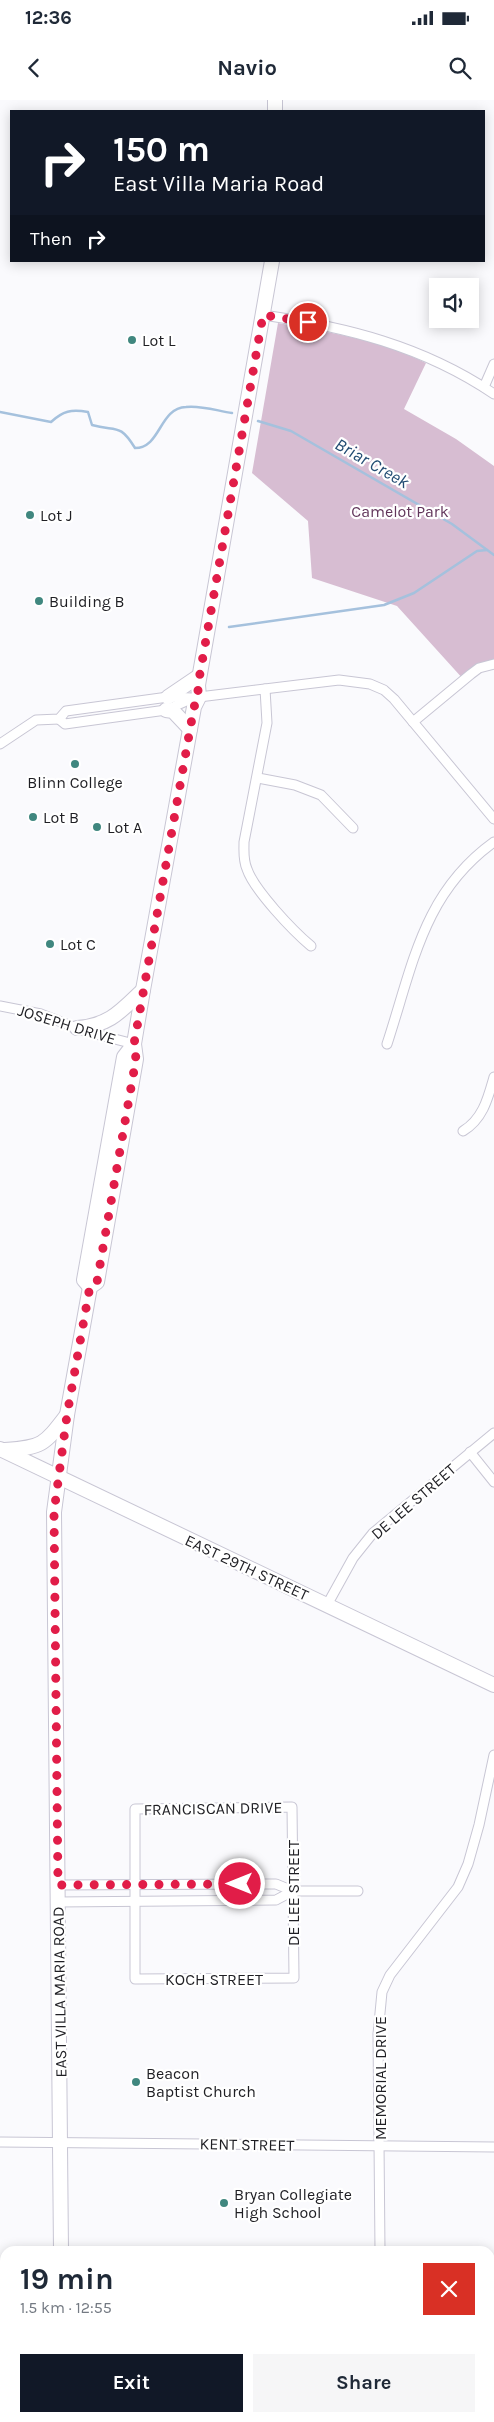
<!DOCTYPE html>
<html lang="en">
<head>
<meta charset="utf-8">
<style>
	:root { --surface:#fff; --page:#f6f6f7; --text:#1f2937; --muted:#747a83; --accent:#111827 }
	body { margin:0; font-family:Karla,sans-serif; background:var(--page); color:var(--text); height:100vh; display:flex; flex-direction:column; font-size:19px; white-space:nowrap }
	* { box-sizing:border-box; margin:0 }
	p { font-size:16px; color:var(--muted) }
	.icon { flex:none; width:28px; height:28px; fill:none; stroke:currentColor; stroke-width:2; stroke-linecap:round; stroke-linejoin:round }
	.map { position:relative; flex:1; overflow:hidden }
	.panel { position:absolute; left:0px; top:2146px; width:495px; height:176px; display:flex; flex-direction:column; background:var(--surface); border-radius:15px 15px 0 0; box-shadow:0 2px 12px #0003 }
	.panel>* { flex:none }
	.hud { position:absolute; left:10px; top:10px; width:475px; height:152px; border-radius:0px; box-shadow:0 2px 12px #0003; background:#111827; color:#fff; overflow:hidden }
	.tools { position:absolute; left:429px; top:178px; display:grid; gap:10px }
	.tools a { display:grid; place-items:center; width:50px; height:50px; border-radius:0px; background:var(--surface); box-shadow:0 2px 12px #0003; font-size:25px }
	.pin { position:absolute; display:grid; place-items:center; width:42px; height:42px; color:#fff; margin:-21px; border:2px solid #fff; border-radius:50%; box-shadow:0 1px 5px #0007 }
	.me { position:absolute; width:55px; margin:-28px; rotate:270deg; stroke-linejoin:round; filter:drop-shadow(0 0 4px #0008) }
	.turn { display:flex; align-items:center; gap:18px; height:105px; padding:0 20px; font-size:22px }
	.turn .icon { width:65px; height:65px; stroke-width:2.5 }
	.turn b { display:block; font-size:35px; line-height:42px }
	.then { display:flex; align-items:center; height:48px; padding:0 20px; background:#0003; gap:10px; font-size:19px }
	.round { display:grid; place-items:center; flex:none; width:52px; height:52px; border-radius:0px; background:var(--page) }
	.headline { display:flex; align-items:center; justify-content:space-between; height:85px; padding:0 20px }
	h1 { font-size:30px; font-weight:700; line-height:38px }
	.button { display:flex; gap:10px; margin-top:auto; padding:10px 20px }
	.button a { flex:1; height:58px; border-radius:0px; background:var(--accent); color:#fff; font-size:20px; font-weight:700; line-height:58px; text-align:center }
	.button a+a { background:var(--page); color:var(--text) }
	.status { display:flex; justify-content:space-between; align-items:center; height:35px; padding:0 25px; background:var(--surface); direction:ltr }
	.status svg { height:14px; fill:currentColor }
	header { display:flex; justify-content:space-between; align-items:center; height:65px; padding:0 20px; background:var(--surface); font-size:22px; font-weight:700 }
	.map>svg:first-child { display:block }
	.green { fill:#d7bdd2 }
	.lines { fill:none; stroke-linecap:round; stroke-linejoin:round }
	.stream { stroke:#a5c1dd; stroke-width:2.5 }
	.street-casing { stroke:#c8c6d4; stroke-width:11 }
	.secondary-casing { stroke:#c8c6d4; stroke-width:16 }
	.street { stroke:#fff; stroke-width:9 }
	.secondary { stroke:#fff; stroke-width:14 }
	.route { stroke:#e11d48; stroke-width:9; stroke-dasharray:0 16.2 }
	.poi-dot { fill:#40877f; stroke:#fff; stroke-width:2 }
	.labels { text-anchor:middle; stroke-width:4.5; stroke-linejoin:round; paint-order:stroke }
	.poi-label { font-size:16px; fill:#1f1f24; stroke:#fff; text-anchor:start }
	.park-label { font-size:16px; fill:#62365b; stroke:#fff }
	.street-label { font-size:16px; fill:#1f1f24; stroke:#fff }
	.water-label { font-size:18px; font-style:italic; fill:#224c73; stroke:#fff }
</style>
</head>
<body>
<div class="status"><b>12:36</b><svg viewBox="0 0 49 12"><path d="M0 12V9h3v3zM5 12V6h3v6zM10 12V3h3v9zM15 12V0h3v12zM26 1h20v11H26zM47 4h2v5h-2z"/></svg></div>
<header><svg class="icon" aria-label="back" viewBox="0 0 24 24"><path d="M15 5l-7 7 7 7"/></svg>Navio<svg class="icon" aria-label="search" viewBox="0 0 24 24"><circle cx="10" cy="10" r="6"/><path d="M15 15l6 6"/></svg></header>
<div class="map">
<svg width="494" height="2322" viewBox="0 0 494 2322">
	<rect width="100%" height="100%" fill="#fafafd"/>
	<path class="green" d="M278,223c51,9 101,17 148,40l-22,46 52,30 38,27v198l-30,16 -67,-74 -85,-28 -4,-57 -56,-48z"/>
	<g class="lines">
		<g class="stream">
			<path d="M0,312l51,10c12,-11 20,-13 37,-10l4,13c24,7 27,-3 43,23 26,0 24,-40 51,-41 14,-2 32,4 46,6"/>
			<path d="M258,321l33,10 161,93 42,31"/>
			<path d="M229,527l155,-22 30,-12 63,-42 10,-1"/>
		</g>
		<defs>
			<g id="street">
				<path d="M263,215c83,12 160,31 231,79"/>
				<path d="M484,287l10,-23"/>
				<path d="M265,589l2,34 -23,119c0,10 -1,18 3,27 7,21 46,62 64,77"/>
				<path d="M199,597l140,-17 31,4 14,6 10,9 100,120"/>
				<path d="M59,619l6,5 101,-14 25,-11"/>
				<path d="M413,622l58,-48 8,-6 15,-4"/>
				<path d="M0,644l36,-24 23,-1 7,-8 102,-14 24,1"/>
				<path d="M258,678l37,7 26,10 32,33"/>
				<path d="M0,906l41,8 43,17 50,13"/>
				<path d="M387,944c26,-79 36,-151 107,-202"/>
				<path d="M463,1031c20,-12 25,-33 31,-54"/>
				<path d="M470,1352l24,30"/>
				<path d="M327,1505l26,-47 20,-25 121,-100"/>
				<path d="M292,1707l2,171 -159,1v-170z"/>
				<path d="M58,1785l218,-1 17,7h65"/>
				<path d="M58,1802l218,-2 17,-9"/>
				<path d="M0,2042l494,5"/>
				<path d="M380,2151l-2,-217 4,-42 8,-17 68,-88 10,-23 11,-39 15,-70"/>
				<path d="M381,2318v4"/>
			</g>
			<g id="secondary">
				<path d="M275,0v11"/>
				<path d="M168,597l31,-21"/>
				<path d="M166,610l7,1 17,18"/>
				<path d="M77,928c32,-2 44,-17 66,-38"/>
				<path d="M90,1187l-6,-7 40,-223 10,-13"/>
				<path d="M0,1349l494,236"/>
				<path d="M5,1350c38,-3 39,-5 62,-35"/>
				<path d="M61,2151l-7,-739 13,-97 23,-128 7,-5 39,-223 -2,-15 9,-54 51,-283 5,-10 -1,-12 74,-424"/>
				<path d="M62,2318l1,4"/>
			</g>
		</defs>
		<use href="#street" class="street-casing"/>
		<use href="#secondary" class="secondary-casing"/>
		<use href="#street" class="street"/>
		<use href="#secondary" class="secondary"/>
	</g>
	<g class="lines">
		<path class="route" d="M240,1784l-182,1 -4,-373 13,-97 23,-129 7,-4 39,-223 -2,-15 60,-337 4,-10v-12l65,-370 45,7"/>
	</g>
	<g class="poi-dot">
		<circle cx="132" cy="240" r="5"/>
		<circle cx="30" cy="415" r="5"/>
		<circle cx="39" cy="501" r="5"/>
		<circle cx="75" cy="664" r="5"/>
		<circle cx="33" cy="717" r="5"/>
		<circle cx="97" cy="727" r="5"/>
		<circle cx="50" cy="844" r="5"/>
		<circle cx="136" cy="1982" r="5"/>
		<circle cx="224" cy="2103" r="5"/>
	</g>
	<g class="labels">
		<g class="poi-label">
			<text x="142" y="246">Lot L</text>
			<text x="40" y="421">Lot J</text>
			<text x="49" y="507">Building B</text>
			<text x="75" y="688" text-anchor="middle">Blinn College</text>
			<text x="43" y="723">Lot B</text>
			<text x="107" y="733">Lot A</text>
			<text x="60" y="850">Lot C</text>
			<text x="146" y="1979">Beacon<tspan x="146" dy="18">Baptist Church</tspan></text>
			<text x="234" y="2100">Bryan Collegiate<tspan x="234" dy="18">High School</tspan></text>
		</g>
		<g class="park-label">
			<text x="400" y="417">Camelot Park</text>
		</g>
		<g class="street-label">
			<text transform="translate(67 924) rotate(17)" y="6">JOSEPH DRIVE</text>
			<text transform="translate(413 1401) rotate(-41)" y="6">DE LEE STREET</text>
			<text transform="translate(247 1467) rotate(25)" y="6">EAST 29TH STREET</text>
			<text transform="translate(213 1708) rotate(-1)" y="6">FRANCISCAN DRIVE</text>
			<text transform="translate(293 1793) rotate(-90)" y="6">DE LEE STREET</text>
			<text x="214" y="1885">KOCH STREET</text>
			<text transform="translate(59 1892) rotate(-91)" y="6">EAST VILLA MARIA ROAD</text>
			<text transform="translate(380 1978) rotate(-90)" y="6">MEMORIAL DRIVE</text>
			<text transform="translate(247 2044) rotate(1)" y="6">KENT STREET</text>
		</g>
		<g class="water-label">
			<text transform="translate(372 363) rotate(30)" y="6">Briar Creek</text>
		</g>
	</g>
</svg>
<div class="tools">
<a><svg class="icon" aria-label="sound" viewBox="0 0 24 24"><path d="M4 9h4l5-4v14l-5-4H4zM17 9q2 3 0 6"/></svg></a>
</div>
<div class="pin" style="left:308px;top:222px;background:#d93025"><svg class="icon" aria-label="arrive" viewBox="0 0 24 24"><path d="M6 21V4h12l-3 4 3 4H6"/></svg></div>
<svg class="me" style="left:240px;top:1784px" viewBox="-20 -20 40 40"><circle r="17" fill="#e11d48" stroke="#fff" stroke-width="3"/><path d="M0-11L8 9 0 5-8 9z" fill="#fff"/></svg>
<div class="hud">
<div class="turn"><svg class="icon" aria-label="right" viewBox="0 0 24 24"><path d="M7 20v-9h11M14 6l5 5-5 5"/></svg><div><b>150 m</b>East Villa Maria Road</div></div>
<div class="then">Then<svg class="icon" aria-label="right" viewBox="0 0 24 24"><path d="M7 20v-9h11M14 6l5 5-5 5"/></svg></div>
</div>
<section class="panel">
<div class="headline"><div><h1>19 min</h1><p>1.5 km · 12:55</p></div><a class="round" style="background:#d93025;color:#fff"><svg class="icon" aria-label="close" viewBox="0 0 24 24"><path d="M6 6l12 12M18 6L6 18"/></svg></a></div>
<div class="button"><a>Exit</a><a>Share</a></div>
</section>
</div>
</body>
</html>
